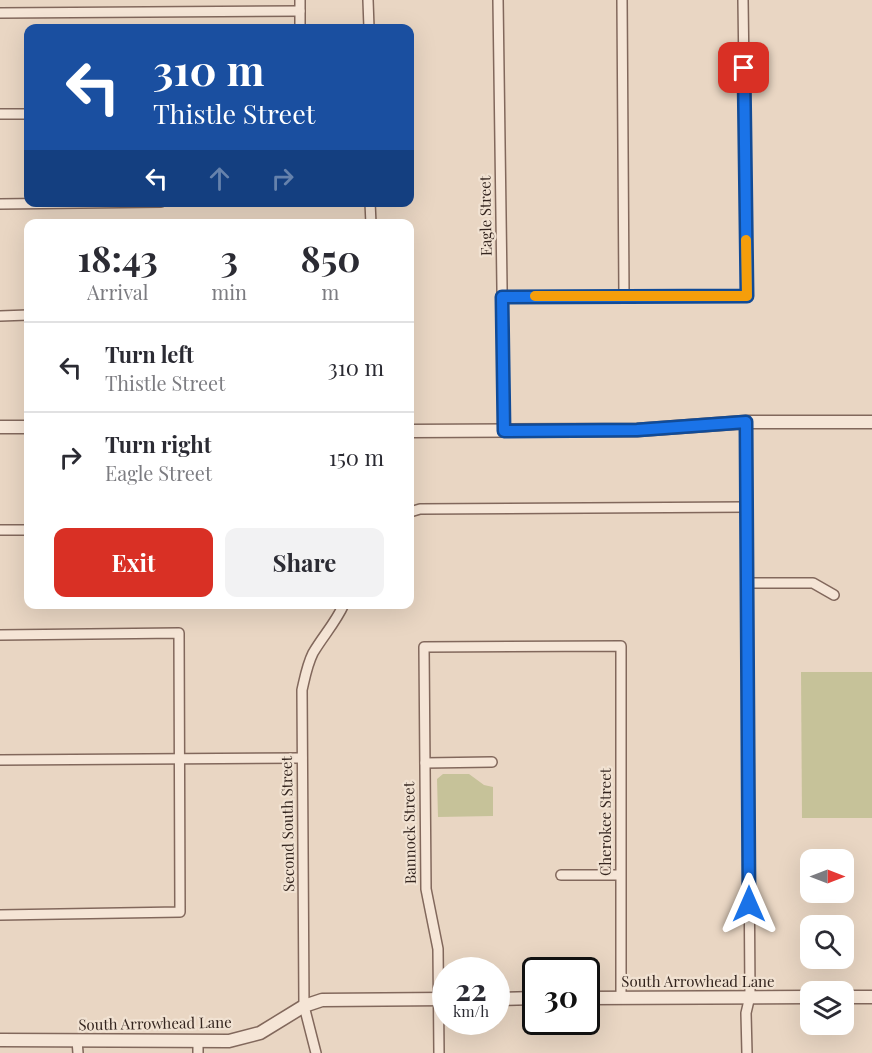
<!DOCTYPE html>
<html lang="en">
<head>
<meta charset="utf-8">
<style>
	:root { --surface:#fff; --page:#f2f2f3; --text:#2b2b33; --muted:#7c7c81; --line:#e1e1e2; --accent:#d93025 }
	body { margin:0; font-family:"Playfair Display",serif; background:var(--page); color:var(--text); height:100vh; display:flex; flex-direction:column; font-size:22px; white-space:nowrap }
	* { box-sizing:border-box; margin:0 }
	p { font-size:20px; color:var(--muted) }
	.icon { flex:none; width:33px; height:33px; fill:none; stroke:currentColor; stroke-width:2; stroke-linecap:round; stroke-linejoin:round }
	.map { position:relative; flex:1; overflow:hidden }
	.drawer { position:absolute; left:24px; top:219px; width:390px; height:390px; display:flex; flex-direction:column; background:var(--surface); border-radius:12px; box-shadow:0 6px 24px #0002 }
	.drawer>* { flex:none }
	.top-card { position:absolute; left:24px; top:24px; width:390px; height:183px; border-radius:12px; box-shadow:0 6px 24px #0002; background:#1a4fa0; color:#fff; overflow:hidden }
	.needle { width:39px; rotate:90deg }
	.controls { position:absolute; left:800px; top:849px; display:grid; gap:12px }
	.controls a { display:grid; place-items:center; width:54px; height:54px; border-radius:12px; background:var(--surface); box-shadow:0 6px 24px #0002; font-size:30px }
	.speed { position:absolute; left:432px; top:957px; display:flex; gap:12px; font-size:30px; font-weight:700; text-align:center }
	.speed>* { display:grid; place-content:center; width:78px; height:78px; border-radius:50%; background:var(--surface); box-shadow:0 6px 24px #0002; line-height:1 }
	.speed small { font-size:15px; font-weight:400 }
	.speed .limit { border:3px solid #111; border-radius:9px; background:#fff; color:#111 }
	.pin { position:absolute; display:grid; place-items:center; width:51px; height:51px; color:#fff; margin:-26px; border-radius:12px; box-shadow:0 3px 9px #0006 }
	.me { position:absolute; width:66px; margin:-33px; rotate:0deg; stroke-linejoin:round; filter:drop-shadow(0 0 4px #0008) }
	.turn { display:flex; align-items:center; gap:21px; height:126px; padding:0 30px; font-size:27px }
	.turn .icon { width:78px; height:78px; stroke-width:2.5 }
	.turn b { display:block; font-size:42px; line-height:51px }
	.lanes { display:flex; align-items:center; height:57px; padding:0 30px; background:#0003; justify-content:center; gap:30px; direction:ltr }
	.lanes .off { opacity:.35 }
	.eta { display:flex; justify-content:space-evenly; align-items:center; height:102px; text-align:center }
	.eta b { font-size:36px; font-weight:700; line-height:42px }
	.action { display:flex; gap:12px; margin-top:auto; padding:12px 30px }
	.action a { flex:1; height:69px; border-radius:12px; background:var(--accent); color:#fff; font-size:24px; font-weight:700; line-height:69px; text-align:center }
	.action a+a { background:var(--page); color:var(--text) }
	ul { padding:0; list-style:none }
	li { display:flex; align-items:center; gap:18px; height:90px; padding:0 30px; border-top:2px solid var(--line) }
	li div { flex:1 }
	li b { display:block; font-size:22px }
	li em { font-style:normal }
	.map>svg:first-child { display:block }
	.green { fill:#c6c299 }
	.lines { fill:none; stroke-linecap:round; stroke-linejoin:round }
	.minor-casing { stroke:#82685c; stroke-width:12 }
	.tertiary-casing { stroke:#82685c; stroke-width:15 }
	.minor { stroke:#f5e5d6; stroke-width:9 }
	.tertiary { stroke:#f5e5d6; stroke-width:12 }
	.route-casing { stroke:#114b97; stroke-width:15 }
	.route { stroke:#1a73e8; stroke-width:10 }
	.slow { stroke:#f59e0b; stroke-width:10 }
	.labels { text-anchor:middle; stroke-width:4.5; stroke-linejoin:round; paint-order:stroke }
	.street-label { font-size:15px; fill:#33241e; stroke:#f1e2d2 }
</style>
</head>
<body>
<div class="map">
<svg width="872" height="1053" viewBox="0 0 872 1053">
	<rect width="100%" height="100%" fill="#e9d6c3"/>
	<g class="green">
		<path d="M801,672h71v146h-70z"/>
		<path d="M443,774h26l15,11 9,2v29l-55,1 -1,-38z"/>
	</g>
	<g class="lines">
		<defs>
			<g id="minor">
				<path d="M300,0v28"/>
				<path d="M368,0l1,28"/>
				<path d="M498,0l6,431"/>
				<path d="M622,0l2,296"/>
				<path d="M0,13l300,-2"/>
				<path d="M0,114h28"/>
				<path d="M370,202l1,22"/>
				<path d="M0,204l161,-2"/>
				<path d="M502,297l245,-2 -4,-295"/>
				<path d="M0,316l28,-1"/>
				<path d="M746,422l4,574 -4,17 1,40"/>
				<path d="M410,512l10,-3 327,-2"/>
				<path d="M0,530h28"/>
				<path d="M747,583h66l21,12"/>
				<path d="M0,635l179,-2 1,279 -180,3"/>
				<path d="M0,760l302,-2"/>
				<path d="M425,763l67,-1"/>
				<path d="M561,875h59"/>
				<path d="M77,1040l1,13"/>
				<path d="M198,1041v12"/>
				<path d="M316,1053l-12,-47 -2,-316c3,-13 5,-25 11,-37 10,-17 23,-31 31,-49"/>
				<path d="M439,1053l-1,-104 -12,-60 -2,-242 197,-1v351"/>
			</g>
			<g id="tertiary">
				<path d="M0,427h28"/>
				<path d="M410,431l227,-1 109,-8h126"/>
				<path d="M843,997h29"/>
				<path d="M586,998l224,-1"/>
				<path d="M496,999l40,-1"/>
				<path d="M0,1040l229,1 31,-8 44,-27 18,-6 124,-1"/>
			</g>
		</defs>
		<use href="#minor" class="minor-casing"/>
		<use href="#tertiary" class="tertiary-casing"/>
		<use href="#minor" class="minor"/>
		<use href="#tertiary" class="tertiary"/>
	</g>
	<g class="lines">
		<defs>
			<path id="route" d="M744,68l3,228 -245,1 2,134 133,-1 109,-8 3,482"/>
		</defs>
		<use href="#route" class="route-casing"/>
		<use href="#route" class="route"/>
		<path class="slow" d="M535,296h212l-1,-56"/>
	</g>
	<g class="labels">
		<g class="street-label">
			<text transform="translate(486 216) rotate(-91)" y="5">Eagle Street</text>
			<text transform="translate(606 822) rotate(-90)" y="5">Cherokee Street</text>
			<text transform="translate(288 824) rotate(-91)" y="5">Second South Street</text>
			<text transform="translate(410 833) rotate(-91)" y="5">Bannock Street</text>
			<text x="698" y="987">South Arrowhead Lane</text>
			<text transform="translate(155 1024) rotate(-1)" y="5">South Arrowhead Lane</text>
		</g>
	</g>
</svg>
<div class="controls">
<a><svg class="needle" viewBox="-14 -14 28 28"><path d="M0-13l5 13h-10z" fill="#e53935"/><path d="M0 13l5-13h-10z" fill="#7c7c81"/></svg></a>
<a><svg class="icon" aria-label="search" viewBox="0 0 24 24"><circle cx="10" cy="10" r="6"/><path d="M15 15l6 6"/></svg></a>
<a><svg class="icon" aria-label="layers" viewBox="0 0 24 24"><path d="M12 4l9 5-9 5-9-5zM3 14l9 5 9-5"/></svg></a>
</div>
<div class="speed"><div>22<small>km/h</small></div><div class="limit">30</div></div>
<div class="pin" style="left:744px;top:68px;background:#d93025"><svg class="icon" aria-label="arrive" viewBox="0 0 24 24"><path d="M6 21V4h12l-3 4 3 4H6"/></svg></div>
<svg class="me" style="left:749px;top:904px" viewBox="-20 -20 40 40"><path d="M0-17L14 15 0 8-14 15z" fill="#1a73e8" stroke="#fff" stroke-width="4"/></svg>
<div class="top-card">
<div class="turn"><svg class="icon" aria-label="left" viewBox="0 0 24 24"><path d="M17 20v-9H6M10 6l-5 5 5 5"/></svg><div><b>310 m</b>Thistle Street</div></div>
<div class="lanes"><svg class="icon" aria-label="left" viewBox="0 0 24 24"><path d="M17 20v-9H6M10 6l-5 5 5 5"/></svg><svg class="icon off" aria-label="ahead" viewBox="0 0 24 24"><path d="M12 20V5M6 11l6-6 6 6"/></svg><svg class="icon off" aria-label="right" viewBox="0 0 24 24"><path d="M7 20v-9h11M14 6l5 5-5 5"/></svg></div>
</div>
<section class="drawer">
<div class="eta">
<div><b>18:43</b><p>Arrival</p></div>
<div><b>3</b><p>min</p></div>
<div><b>850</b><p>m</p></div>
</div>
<ul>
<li><svg class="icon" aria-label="left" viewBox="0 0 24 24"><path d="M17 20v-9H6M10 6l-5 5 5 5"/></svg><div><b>Turn left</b><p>Thistle Street</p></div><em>310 m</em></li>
<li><svg class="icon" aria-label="right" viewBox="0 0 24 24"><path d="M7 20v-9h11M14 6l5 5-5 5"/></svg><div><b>Turn right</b><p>Eagle Street</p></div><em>150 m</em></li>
</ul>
<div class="action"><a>Exit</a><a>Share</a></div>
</section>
</div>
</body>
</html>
